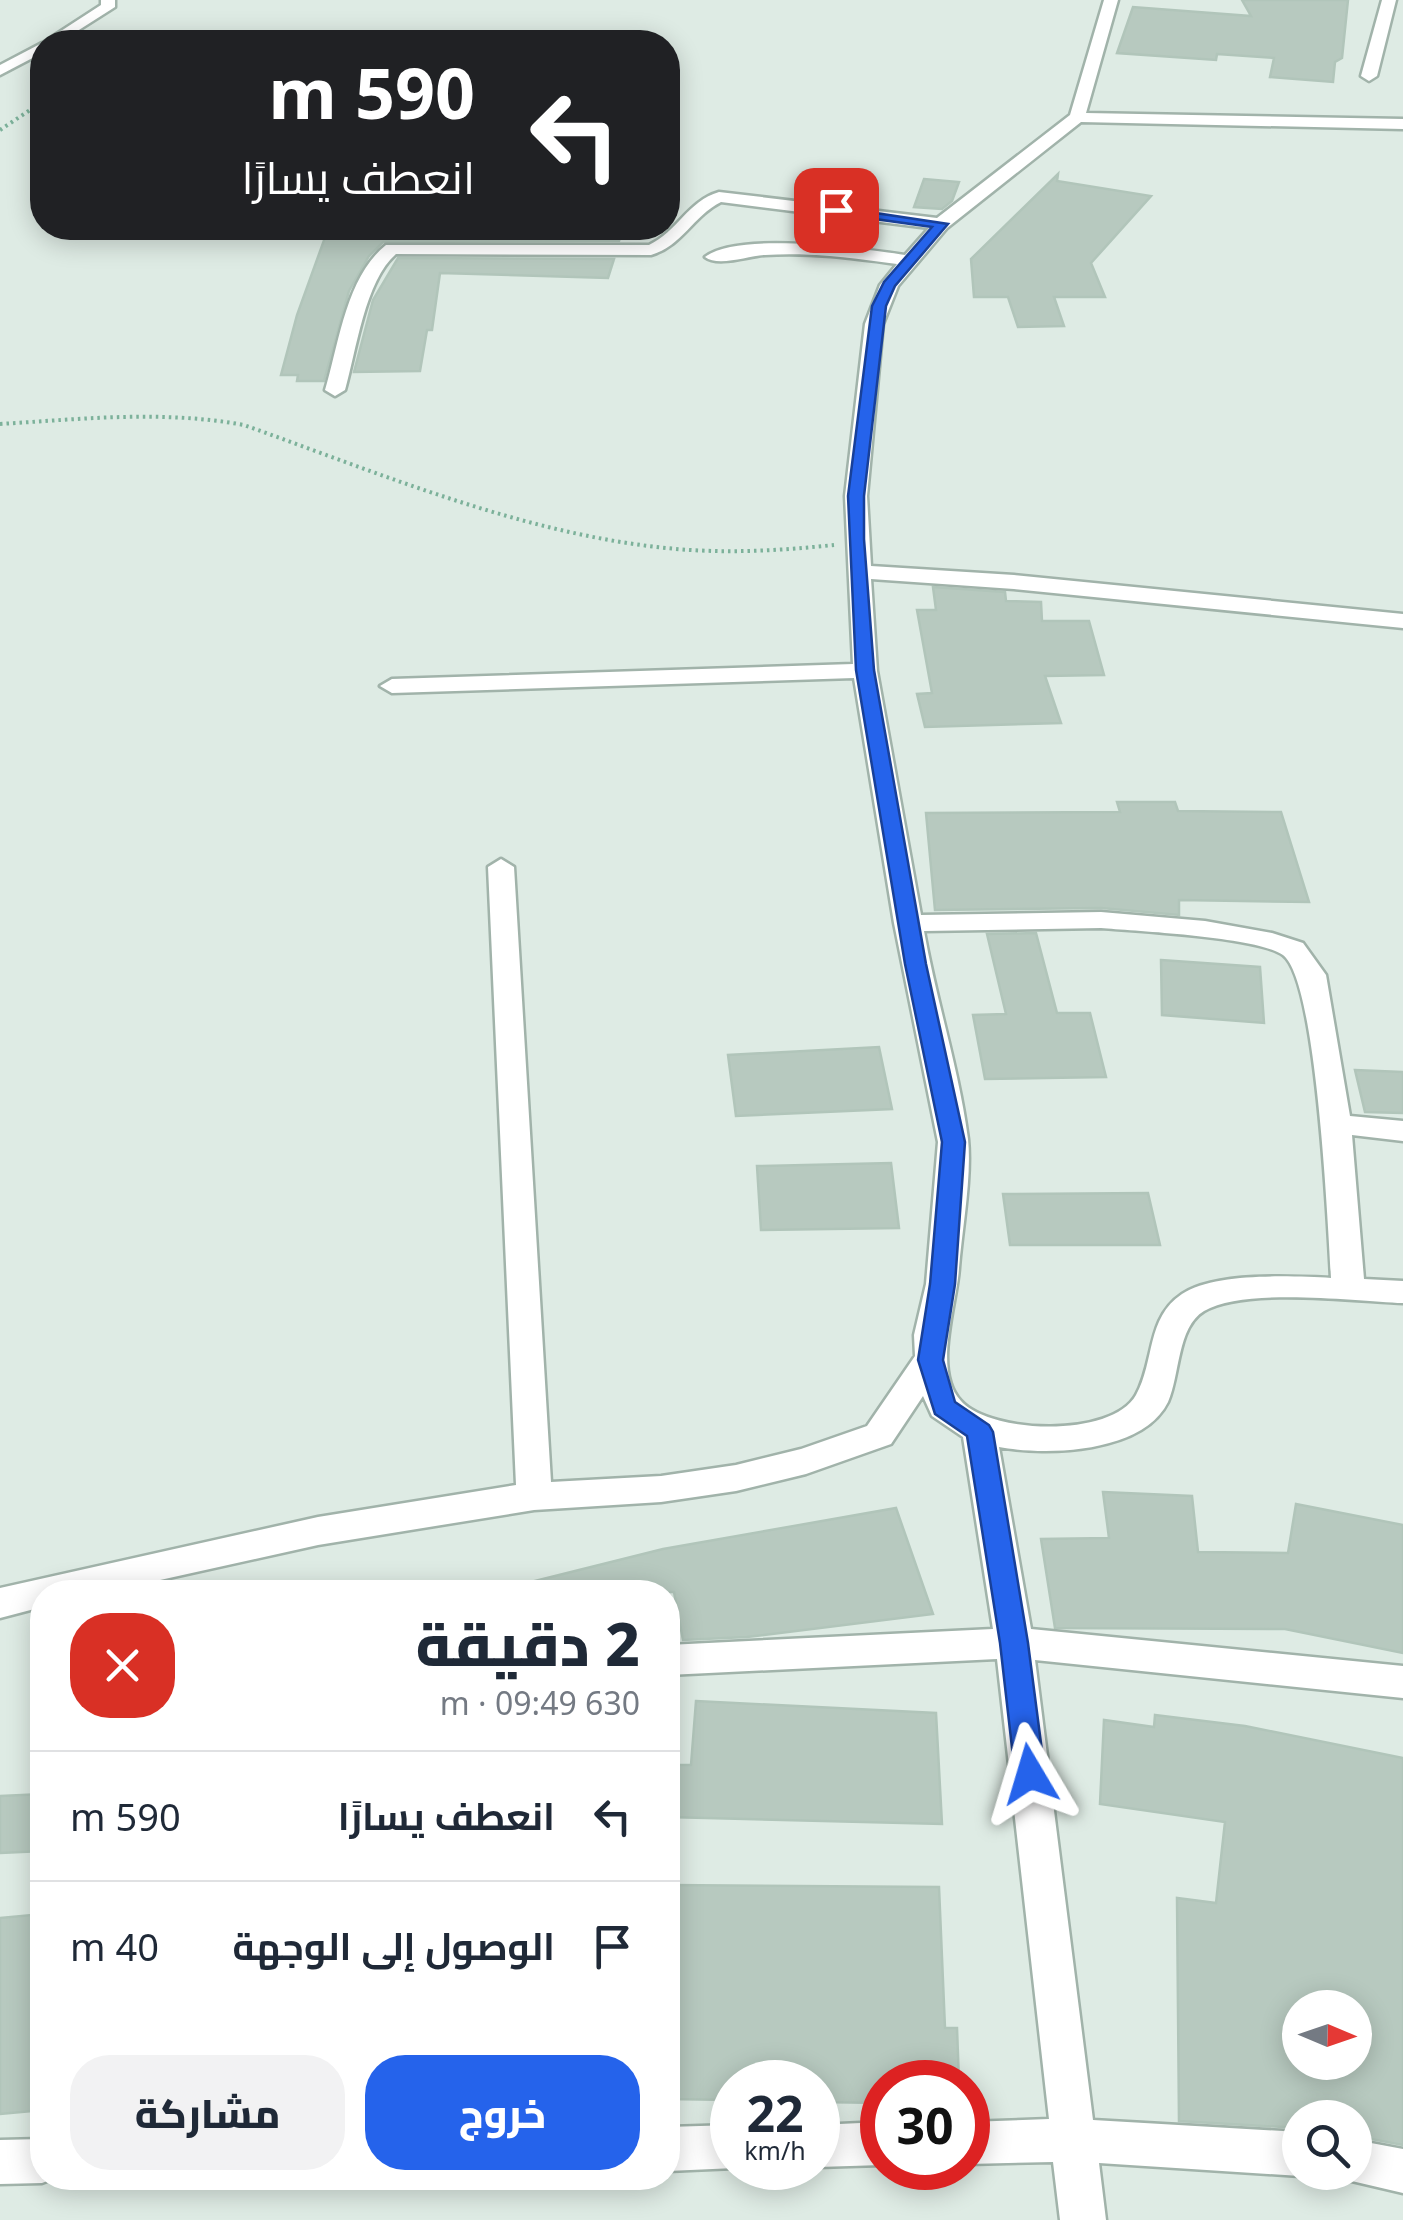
<!DOCTYPE html>
<html lang="ar">
<head>
<meta charset="utf-8">
<style>
	:root { --surface:#fff; --page:#f2f2f3; --text:#1f2937; --muted:#747a83; --line:#e0e1e3; --accent:#2563eb }
	body { margin:0; font-family:"Noto Sans",Cairo,sans-serif; background:var(--page); color:var(--text); direction:rtl; height:100vh; display:flex; flex-direction:column; font-size:38px; white-space:nowrap }
	* { box-sizing:border-box; margin:0 }
	p { font-size:32px; color:var(--muted) }
	.icon { flex:none; width:55px; height:55px; fill:none; stroke:currentColor; stroke-width:2; stroke-linecap:round; stroke-linejoin:round }
	.map { position:relative; flex:1; overflow:hidden; direction:ltr }
	.panel { position:absolute; left:30px; top:1580px; width:650px; height:610px; display:flex; flex-direction:column; background:var(--surface); border-radius:40px; box-shadow:0 5px 25px #0003; direction:rtl }
	.panel>* { flex:none }
	.top-card { position:absolute; left:30px; top:30px; width:650px; height:210px; border-radius:40px; box-shadow:0 5px 25px #0003; direction:rtl; background:#202124; color:#fff; overflow:hidden }
	.needle { width:65px; rotate:92deg }
	.buttons { position:absolute; left:1282px; top:1990px; display:grid; gap:20px }
	.buttons a { display:grid; place-items:center; width:90px; height:90px; border-radius:50%; background:var(--surface); box-shadow:0 5px 25px #0003; font-size:50px }
	.speed { position:absolute; left:710px; top:2060px; display:flex; gap:20px; font-size:50px; font-weight:700; text-align:center }
	.speed>* { display:grid; place-content:center; width:130px; height:130px; border-radius:50%; background:var(--surface); box-shadow:0 5px 25px #0003; line-height:1 }
	.speed small { font-size:25px; font-weight:400 }
	.speed .limit { border:15px solid #d22; background:#fff; color:#111 }
	.pin { position:absolute; display:grid; place-items:center; width:85px; height:85px; color:#fff; margin:-42px; border-radius:20px; box-shadow:0 5px 15px #0006 }
	.me { position:absolute; width:110px; margin:-55px; rotate:353deg; stroke-linejoin:round; filter:drop-shadow(0 0 8px #0008) }
	.turn { display:flex; align-items:center; gap:35px; height:210px; padding:0 40px; font-size:45px }
	.turn .icon { width:130px; height:130px; stroke-width:2.5 }
	.turn b { display:block; font-size:70px; line-height:85px }
	.round { display:grid; place-items:center; flex:none; width:105px; height:105px; border-radius:40px; background:var(--page) }
	.overview { display:flex; align-items:center; justify-content:space-between; height:170px; padding:0 40px }
	h1 { font-size:60px; font-weight:800; line-height:75px }
	.primary-button { display:flex; gap:20px; margin-top:auto; padding:20px 40px }
	.primary-button a { flex:1; height:115px; border-radius:40px; background:var(--accent); color:#fff; font-size:40px; font-weight:800; line-height:115px; text-align:center }
	.primary-button a+a { background:var(--page); color:var(--text) }
	ul { padding:0; list-style:none }
	li { display:flex; align-items:center; gap:30px; height:130px; padding:0 40px; border-top:2px solid var(--line) }
	li div { flex:1 }
	li b { display:block; font-size:38px }
	li em { font-style:normal }
	.map>svg:first-child { display:block }
	.building { fill:#b7c9bf; stroke:#b1c5ba; stroke-width:2.5; fill-rule:evenodd }
	.lines { fill:none; stroke-linecap:round; stroke-linejoin:round }
	.minor-casing { stroke:#a1b3aa; stroke-width:5 }
	.path { stroke:#7cb19a; stroke-width:4; stroke-dasharray:2.5 4; stroke-linecap:butt }
	.minor { fill:#fff; fill-rule:evenodd }
	.route { fill:#2563eb; stroke:#184099; stroke-width:2.5 }
</style>
</head>
<body>
<div class="map">
<svg width="1403" height="2220" viewBox="0 0 1403 2220">
	<rect width="100%" height="100%" fill="#deebe4"/>
	<g class="building">
		<path d="M1242,0h106l-6,58 -7,4 -2,20 -63,-5 4,-19 -57,-4 -1,6 -99,-7 16,-46 118,9z"/>
		<path d="M1058,174l-1,7 94,15 -60,67 14,34h-51l10,29 -46,1 -10,-30h-34l-3,-38z"/>
		<path d="M924,179l35,3 -7,19 -10,8 -28,-2z"/>
		<path d="M333,228h201l-1,5 89,-1 -3,9 -236,1 -14,14 -20,35 -25,90h-27l1,-6h-17l16,-60 30,-83z"/>
		<path d="M398,258l216,1 -6,19 -168,-5 -8,57h-5l-7,41 -66,1 19,-72z"/>
		<path d="M933,587l72,5 1,9 35,1 1,19h47l15,54 -59,1 16,47 -136,4 -8,-33 15,-1 -15,-83h19z"/>
		<path d="M1117,802h58l3,9 103,1 28,90 -130,-2v15l-78,-7 -166,2 -9,-97 194,-1z"/>
		<path d="M1036,933l21,80h33l16,64 -121,2 -12,-64 33,-1 -19,-80z"/>
		<path d="M1161,960l99,7 4,56 -102,-8z"/>
		<path d="M879,1047l13,62 -156,7 -8,-61z"/>
		<path d="M1355,1070l48,2v41l-38,-1z"/>
		<path d="M891,1163l8,65 -138,2 -4,-64z"/>
		<path d="M1148,1193l12,52h-150l-7,-51z"/>
		<path d="M1103,1492l89,4 6,56 90,1 8,-49 107,21v128l-118,-24 -230,-1 -14,-89 68,-1z"/>
		<path d="M896,1508l37,106 -186,23 -64,3 -9,-48h-138l-1,-11 128,-32z"/>
		<path d="M696,1701l240,12 6,111 -274,-7v-52h23z"/>
		<path d="M1155,1715l90,11 158,32v387l-48,-9v-18h-55v10l-121,-7 -2,-223 39,5 9,-81 -125,-18 4,-84 50,7zM1300,2008h55v54h-55z"/>
		<path d="M42,1794v57l-42,2v-57z"/>
		<path d="M668,1885l271,2 6,141h12l2,54h-77v21l-64,-1v-20h-86v18l-64,-1z"/>
		<path d="M42,1914v196l-42,4v-196z"/>
	</g>
	<g class="lines">
		<defs>
			<g id="minor">
				<path d="M101,0h14v7l-55,35h-16l57,-37z"/>
				<path d="M1104,0h14l-32,113 317,6v10l-322,-7 -134,106 -49,58 -15,38 -16,172 4,70 143,9 389,39v14l-389,-39 -143,-10 6,92 44,244 180,-3 104,9 67,12 31,10 23,32 24,141 53,5v20l-51,-6 12,144 39,2v22c-48,-2 -158,-16 -199,8 -27,16 -24,64 -36,91 -25,51 -121,54 -169,45l32,182 372,37v32l-368,-38 58,460 207,12v40h8l-8,4 -201,-13 7,57h-46l-7,-58 -85,2v-42l81,-3 -52,-460 -329,16v-30l325,-16 -30,-192 -31,-21 -9,-20 -32,48 -85,30 -70,17 -75,11 -127,8 -216,35 -212,47h-64v15l-42,11v-30l318,-71 198,-32 -28,-618 13,-8 13,8 37,615 110,-6 75,-11 65,-16 66,-23 48,-70 -1,-21 12,-51 12,-142 -44,-219 -40,-245 -462,15 -12,-7 12,-7 461,-15 -8,-168 20,-172 15,-39 17,-21c-44,-6 -88,-12 -132,-9 -17,1 -47,12 -60,2 33,-26 158,-8 200,-2l24,-27 -208,-26c-28,14 -39,44 -70,53l-255,-1c-31,26 -40,98 -51,136l-10,6 -10,-6c14,-46 21,-113 61,-145h263c28,-13 39,-44 70,-53l218,26 133,-103zM1101,928c35,3 157,9 182,27 34,25 45,271 48,323 -39,-2 -116,-6 -149,16 -36,24 -27,67 -46,101 -24,43 -145,39 -175,6 -29,-30 -4,-97 -2,-133 3,-39 13,-91 9,-129 -9,-70 -32,-139 -44,-208z"/>
				<path d="M1382,0h14l-19,76 -8,5 -8,-5z"/>
				<path d="M42,43v10l-42,22v-10z"/>
				<path d="M882,2122v43l-64,2v-42z"/>
				<path d="M732,2125l3,43 -67,3v-44z"/>
				<path d="M42,2139v39h13l-13,5 -42,1v-44z"/>
				<path d="M1355,2140l48,9v44l-64,-15 -2,-6h18z"/>
			</g>
		</defs>
		<use href="#minor" class="minor-casing"/>
		<g class="path">
			<path d="M143,42l6,-4"/>
			<path d="M0,130l42,-28"/>
			<path d="M0,424c82,-5 163,-14 244,1 143,51 293,115 446,125 49,3 95,0 144,-5"/>
		</g>
		<use href="#minor" class="minor"/>
	</g>
	<path class="route" d="M836,207l112,17 -53,62 -9,20 -22,190v43l10,131 52,294 39,178 -10,142 -12,76 12,42 34,23 4,7 35,211 17,131 -5,9 -10,4 -11,-4 -4,-9 -15,-131 -33,-207 -32,-22 -17,-54 12,-76 12,-142 -37,-178 -49,-294 -8,-174 24,-190 12,-24 48,-55 -100,-14 -2,-3z"/>
</svg>
<div class="buttons">
<a><svg class="needle" viewBox="-14 -14 28 28"><path d="M0-13l5 13h-10z" fill="#e53935"/><path d="M0 13l5-13h-10z" fill="#747a83"/></svg></a>
<a><svg class="icon" aria-label="search" viewBox="0 0 24 24"><circle cx="10" cy="10" r="6"/><path d="M15 15l6 6"/></svg></a>
</div>
<div class="speed"><div>22<small>km/h</small></div><div class="limit">30</div></div>
<div class="pin" style="left:836px;top:210px;background:#d93025"><svg class="icon" aria-label="arrive" viewBox="0 0 24 24"><path d="M6 21V4h12l-3 4 3 4H6"/></svg></div>
<svg class="me" style="left:1030px;top:1774px" viewBox="-20 -20 40 40"><path d="M0-17L14 15 0 8-14 15z" fill="#2563eb" stroke="#fff" stroke-width="4"/></svg>
<div class="top-card">
<div class="turn"><svg class="icon" aria-label="left" viewBox="0 0 24 24"><path d="M17 20v-9H6M10 6l-5 5 5 5"/></svg><div><b>590 m</b>انعطف يسارًا</div></div>
</div>
<section class="panel">
<div class="overview"><div><h1>2 دقيقة</h1><p>630 m · 09:49</p></div><a class="round" style="background:#d93025;color:#fff"><svg class="icon" aria-label="close" viewBox="0 0 24 24"><path d="M6 6l12 12M18 6L6 18"/></svg></a></div>
<ul>
<li><svg class="icon" aria-label="left" viewBox="0 0 24 24"><path d="M17 20v-9H6M10 6l-5 5 5 5"/></svg><div><b>انعطف يسارًا</b></div><em>590 m</em></li>
<li><svg class="icon" aria-label="arrive" viewBox="0 0 24 24"><path d="M6 21V4h12l-3 4 3 4H6"/></svg><div><b>الوصول إلى الوجهة</b></div><em>40 m</em></li>
</ul>
<div class="primary-button"><a>خروج</a><a>مشاركة</a></div>
</section>
</div>
</body>
</html>
